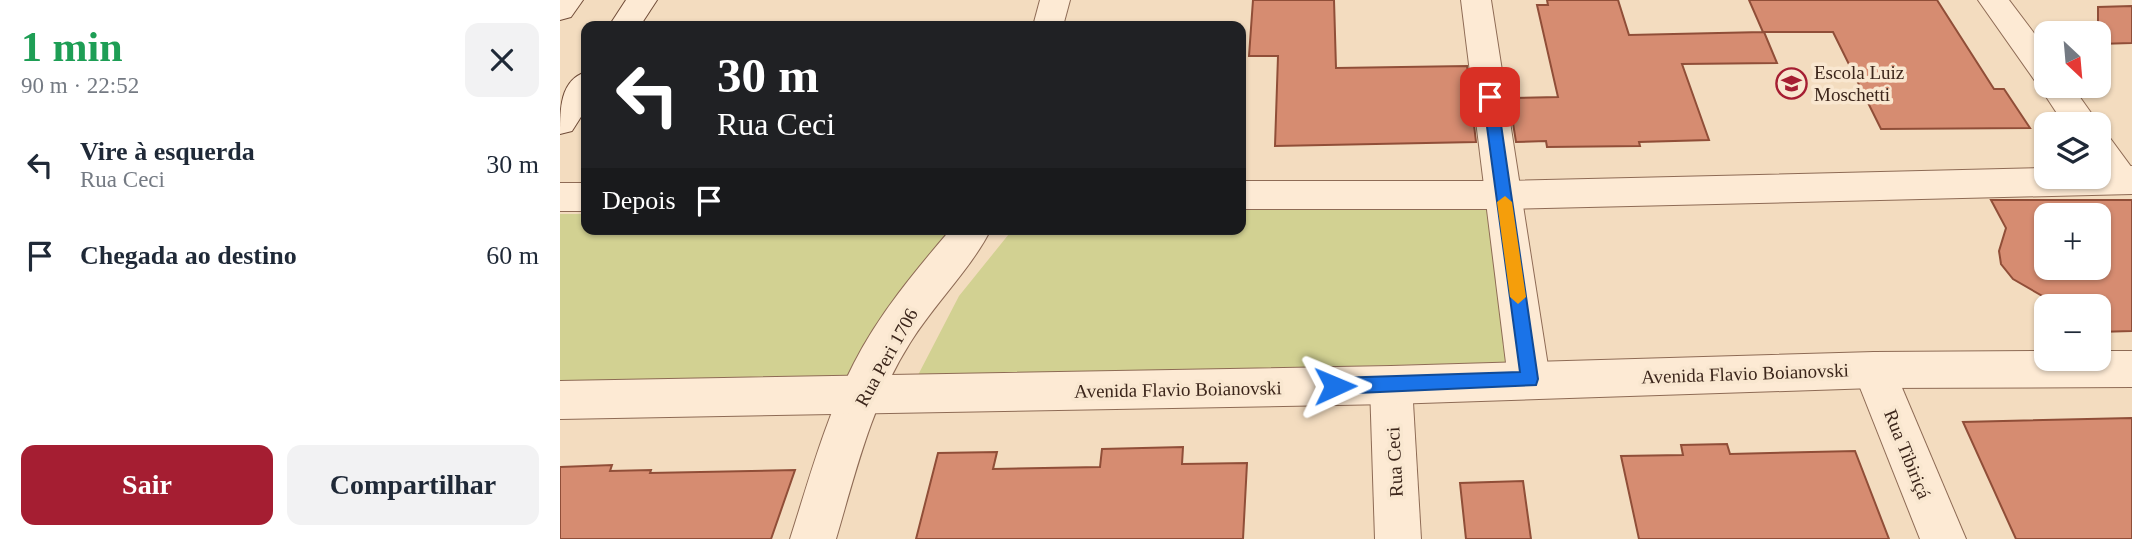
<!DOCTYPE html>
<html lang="pt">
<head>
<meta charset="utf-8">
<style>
	:root { --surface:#fff; --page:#f2f2f3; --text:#1f2937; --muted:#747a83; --accent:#a51e32 }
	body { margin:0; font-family:"Times New Roman",serif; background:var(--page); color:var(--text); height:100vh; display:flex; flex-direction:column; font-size:26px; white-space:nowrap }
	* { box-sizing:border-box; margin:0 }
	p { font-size:23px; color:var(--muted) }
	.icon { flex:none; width:38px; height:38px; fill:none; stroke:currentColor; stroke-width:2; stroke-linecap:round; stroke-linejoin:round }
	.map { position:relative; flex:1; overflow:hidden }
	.sheet { display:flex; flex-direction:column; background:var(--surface); width:560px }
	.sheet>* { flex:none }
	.banner { position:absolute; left:21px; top:21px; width:665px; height:214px; border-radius:14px; box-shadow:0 2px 5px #0004; background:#202124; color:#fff; overflow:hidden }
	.needle { width:46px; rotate:154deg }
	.tools { position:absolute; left:1474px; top:21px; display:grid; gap:14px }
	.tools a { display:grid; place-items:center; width:77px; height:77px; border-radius:14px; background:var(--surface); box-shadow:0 2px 5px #0004; font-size:35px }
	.pin { position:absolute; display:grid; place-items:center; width:60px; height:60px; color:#fff; margin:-30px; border-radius:14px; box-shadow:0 4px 10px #0006 }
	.me { position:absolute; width:77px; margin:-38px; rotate:89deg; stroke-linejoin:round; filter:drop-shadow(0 0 5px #0008) }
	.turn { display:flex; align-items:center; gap:24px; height:147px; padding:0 21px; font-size:32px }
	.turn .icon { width:91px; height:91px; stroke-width:2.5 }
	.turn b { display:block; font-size:49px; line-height:60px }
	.then { display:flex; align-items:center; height:66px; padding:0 21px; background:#0003; gap:14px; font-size:26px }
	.round { display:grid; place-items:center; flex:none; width:74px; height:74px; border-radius:14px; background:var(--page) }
	.summary { display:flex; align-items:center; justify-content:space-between; height:119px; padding:0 21px }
	h1 { font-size:42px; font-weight:800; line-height:52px; color:#1e9e55 }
	.action { display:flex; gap:14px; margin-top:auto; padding:14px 21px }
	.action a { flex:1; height:80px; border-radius:14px; background:var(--accent); color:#fff; font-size:28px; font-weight:800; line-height:80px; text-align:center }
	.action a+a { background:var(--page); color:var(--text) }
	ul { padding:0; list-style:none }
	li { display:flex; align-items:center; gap:21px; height:91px; padding:0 21px }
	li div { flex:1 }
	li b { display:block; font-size:26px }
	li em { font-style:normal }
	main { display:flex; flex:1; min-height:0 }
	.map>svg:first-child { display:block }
	.green { fill:#d2d192 }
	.building { fill:#d68c71; stroke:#904e38; stroke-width:2; fill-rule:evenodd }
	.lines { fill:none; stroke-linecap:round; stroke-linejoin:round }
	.minor-casing { stroke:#8e6b55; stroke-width:2 }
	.tertiary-casing { stroke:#8e6b55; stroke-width:2 }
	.secondary-casing { stroke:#704c38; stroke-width:2 }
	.minor { fill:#fdead4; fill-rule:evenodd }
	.tertiary { fill:#fdead4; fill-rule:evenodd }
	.secondary { fill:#fdead4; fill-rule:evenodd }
	.route { fill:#1a73e8; stroke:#114b97; stroke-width:2 }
	.slow { fill:#f59e0b }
	.labels { text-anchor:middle; stroke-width:7; stroke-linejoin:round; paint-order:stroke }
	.poi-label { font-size:19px; fill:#3c261b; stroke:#f9e7d0; text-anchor:start }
	.street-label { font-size:19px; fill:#3c261b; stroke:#f9e7d0 }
</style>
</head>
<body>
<main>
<section class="sheet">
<div class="summary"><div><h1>1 min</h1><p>90 m · 22:52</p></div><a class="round"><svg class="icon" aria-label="close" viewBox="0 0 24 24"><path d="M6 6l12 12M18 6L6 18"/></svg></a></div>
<ul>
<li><svg class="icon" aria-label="left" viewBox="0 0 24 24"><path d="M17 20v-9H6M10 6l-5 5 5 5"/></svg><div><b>Vire à esquerda</b><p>Rua Ceci</p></div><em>30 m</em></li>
<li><svg class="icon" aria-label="arrive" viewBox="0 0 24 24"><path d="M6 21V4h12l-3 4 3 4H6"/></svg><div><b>Chegada ao destino</b></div><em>60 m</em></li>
</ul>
<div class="action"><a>Sair</a><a>Compartilhar</a></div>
</section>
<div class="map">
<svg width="1572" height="539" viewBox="0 0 1572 539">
	<rect width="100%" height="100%" fill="#f3dcbf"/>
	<g class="green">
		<path d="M935,200l21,162 -599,15 42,-81 54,-67h228v-24z"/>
		<path d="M0,214h26v15h377l-96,149 -307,3z"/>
	</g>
	<g class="building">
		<path d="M693,0h81l2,68 131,-2 9,76 -201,4 3,-90h-29z"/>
		<path d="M987,0h71l11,35 134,-3 -14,-32h188l57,89h10l26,39 -149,1 -48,-97h-69l13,31 -95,1 27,76 -70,2 1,4 -93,1 -1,-6 -30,1 -7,-44 49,-1 -21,-92h11z"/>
		<path d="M1572,6v37l-34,1v-37z"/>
		<path d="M1431,200h141v131l-34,1v-26h-49l-5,-9 -31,-18 -12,-15 -2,-13 7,-23zM1486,215h52v53h-52z"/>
		<path d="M1572,418v121h-116l-53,-117z"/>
		<path d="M1167,444l3,10 125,-3 34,88h-250l-18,-83 62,-1 -2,-10z"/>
		<path d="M623,447l-1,17 65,-1 -4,76h-327l22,-86 59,-1 -4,17 107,-2 2,-18z"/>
		<path d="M52,465l-2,6 41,-1 -1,3 145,-3 -24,69h-211v-72z"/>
		<path d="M963,481l8,58h-65l-6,-56z"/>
	</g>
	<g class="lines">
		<defs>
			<g id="minor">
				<path d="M480,0h30l-7,26h-30z"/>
				<path d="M901,0h30l59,379 -6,13 -15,6 -15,-6 -6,-13z"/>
				<path d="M1418,0h31l37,49v37h26l27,38 -1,1 -34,-1 -25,-38 2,-3 -6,-2z"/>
				<path d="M1538,134l12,4 22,30v23c-37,12 -34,-33 -34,-57z"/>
				<path d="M391,229h40c-20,40 -57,75 -81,114 -38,60 -54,128 -74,196h-46c19,-59 35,-120 64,-176 25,-49 61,-92 97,-134z"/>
				<path d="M1314,352l15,5 77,182h-46l-67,-169 6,-13z"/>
				<path d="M831,366l15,6 6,13 9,154h-46l-5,-154 6,-13z"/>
			</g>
			<g id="tertiary">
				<path d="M1572,166v28l-628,15h-263v-28h263l542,-13v9h52v-10z"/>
				<rect x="0" y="183" width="26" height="28"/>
				<path d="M1486,351v8h52v-8h34v36l-258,1 -483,16 -831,15v-38l831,-15 483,-14z"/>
			</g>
			<g id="secondary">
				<path d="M0,0h23l-12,17 -11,3z"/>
				<path d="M66,0h31l-17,26h-31z"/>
				<path d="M26,72v37l-14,22 -12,3c0,-25 0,-54 26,-62z"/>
			</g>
		</defs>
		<use href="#minor" class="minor-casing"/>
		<use href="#tertiary" class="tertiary-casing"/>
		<use href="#secondary" class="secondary-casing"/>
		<use href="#minor" class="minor"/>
		<use href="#tertiary" class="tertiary"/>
		<use href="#secondary" class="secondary"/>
	</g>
	<path class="route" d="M930,93l7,4 41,282 -2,6 -201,9 -6,-2 -3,-6 9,-8 185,-6 -37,-275z"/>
	<path class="slow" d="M945,196l7,6 14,95 -8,7 -8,-7 -13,-95z"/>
	<defs>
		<symbol id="school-ring" viewBox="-11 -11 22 22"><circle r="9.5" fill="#f9e7d0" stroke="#a51e32" stroke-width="1.5"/><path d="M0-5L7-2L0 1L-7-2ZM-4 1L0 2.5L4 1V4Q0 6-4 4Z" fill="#a51e32"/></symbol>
	</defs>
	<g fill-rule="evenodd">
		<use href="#school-ring" x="1214" y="66" width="35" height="35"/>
	</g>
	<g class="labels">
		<g class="poi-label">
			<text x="1254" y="79">Escola Luiz<tspan x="1254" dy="22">Moschetti</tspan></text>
		</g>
		<g class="street-label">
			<text transform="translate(326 357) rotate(-61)" y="7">Rua Peri 1706</text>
			<text transform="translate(1185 373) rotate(-2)" y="7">Avenida Flavio Boianovski</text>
			<text transform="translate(618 389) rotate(-1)" y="7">Avenida Flavio Boianovski</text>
			<text transform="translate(1348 454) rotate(68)" y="7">Rua Tibiriçá</text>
			<text transform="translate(834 462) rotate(-93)" y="7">Rua Ceci</text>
		</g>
	</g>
</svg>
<div class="tools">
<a><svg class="needle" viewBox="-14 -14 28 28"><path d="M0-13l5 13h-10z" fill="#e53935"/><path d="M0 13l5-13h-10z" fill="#747a83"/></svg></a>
<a><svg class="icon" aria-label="layers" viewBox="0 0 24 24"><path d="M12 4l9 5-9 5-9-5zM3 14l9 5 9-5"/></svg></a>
<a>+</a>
<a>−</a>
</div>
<div class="pin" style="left:930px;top:97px;background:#d93025"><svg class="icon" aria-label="arrive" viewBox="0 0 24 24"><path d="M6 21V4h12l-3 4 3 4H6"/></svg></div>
<svg class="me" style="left:775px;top:386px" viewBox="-20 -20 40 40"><path d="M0-17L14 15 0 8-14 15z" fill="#1a73e8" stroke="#fff" stroke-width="4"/></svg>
<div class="banner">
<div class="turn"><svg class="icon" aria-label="left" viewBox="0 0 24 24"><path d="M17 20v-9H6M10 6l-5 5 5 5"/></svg><div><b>30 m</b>Rua Ceci</div></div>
<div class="then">Depois<svg class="icon" aria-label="arrive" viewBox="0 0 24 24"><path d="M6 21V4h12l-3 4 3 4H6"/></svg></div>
</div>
</div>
</main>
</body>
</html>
